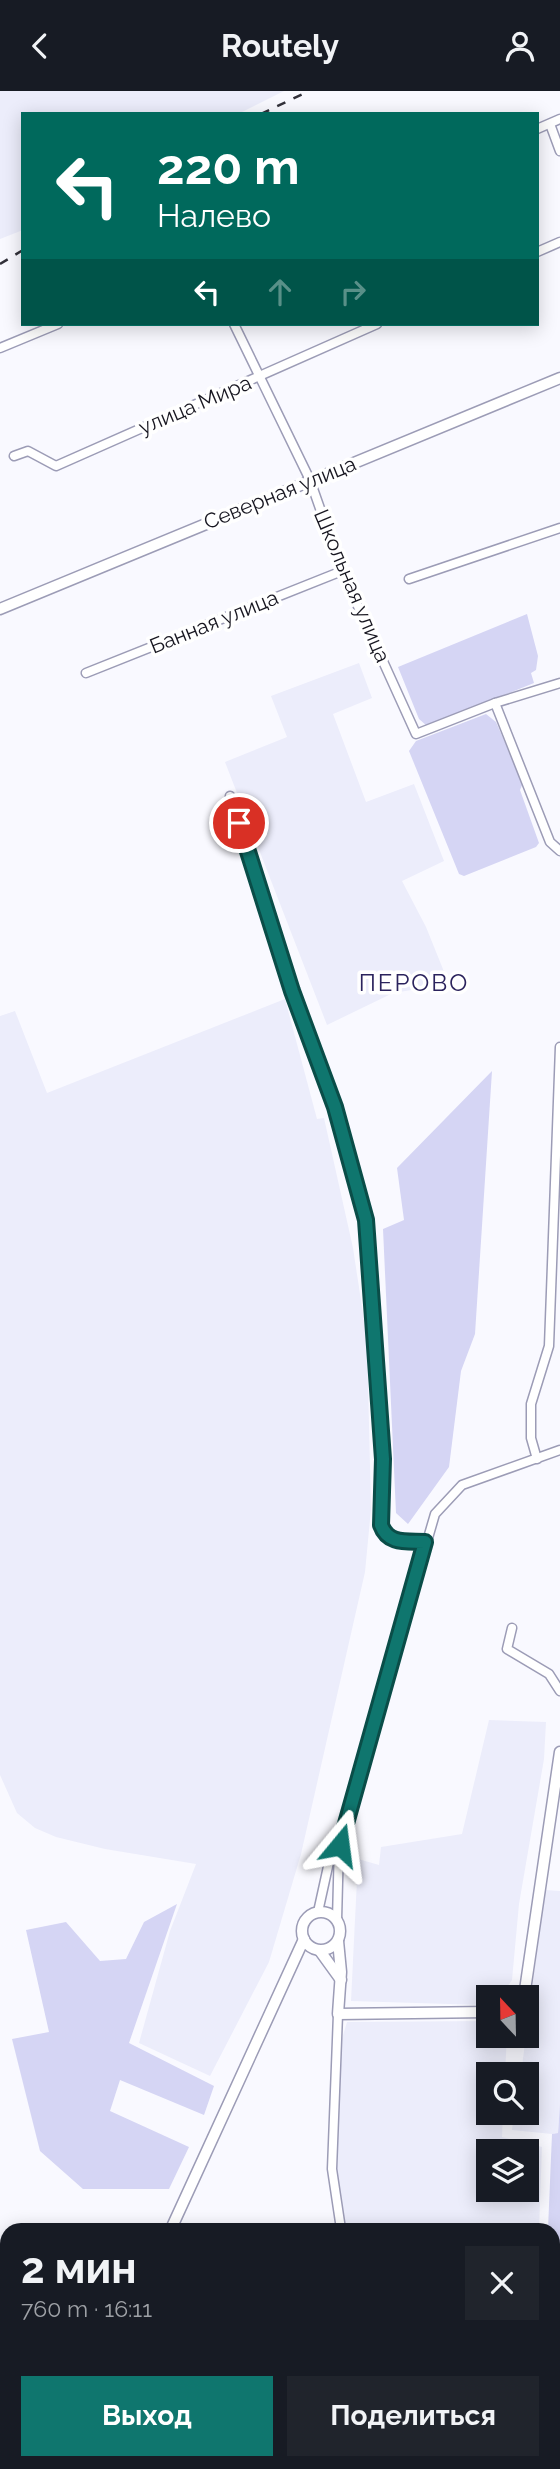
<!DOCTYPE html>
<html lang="ru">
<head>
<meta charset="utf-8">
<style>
	:root { --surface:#171b24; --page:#20242c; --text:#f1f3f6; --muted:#9ea1a6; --accent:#0f766e }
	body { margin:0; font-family:Raleway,sans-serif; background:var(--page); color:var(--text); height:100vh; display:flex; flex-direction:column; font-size:26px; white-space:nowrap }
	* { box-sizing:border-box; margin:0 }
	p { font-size:23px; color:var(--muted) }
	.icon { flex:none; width:38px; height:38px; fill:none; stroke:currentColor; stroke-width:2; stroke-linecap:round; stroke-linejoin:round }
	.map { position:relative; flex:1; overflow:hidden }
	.side { position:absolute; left:0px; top:2132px; width:560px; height:247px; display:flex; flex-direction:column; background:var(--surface); border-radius:21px 21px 0 0; box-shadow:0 4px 18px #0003 }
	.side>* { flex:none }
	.hud { position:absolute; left:21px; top:21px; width:518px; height:214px; border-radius:0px; box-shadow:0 4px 18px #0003; background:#00695c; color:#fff; overflow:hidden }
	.needle { width:46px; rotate:338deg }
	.buttons { position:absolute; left:476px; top:1894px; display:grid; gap:14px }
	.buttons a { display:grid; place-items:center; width:63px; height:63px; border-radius:0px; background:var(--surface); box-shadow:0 4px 18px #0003; font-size:35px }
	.pin { position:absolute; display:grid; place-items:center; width:60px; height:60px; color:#fff; margin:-30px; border:4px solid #fff; border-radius:50%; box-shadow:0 2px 7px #0007 }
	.me { position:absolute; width:77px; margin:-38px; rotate:16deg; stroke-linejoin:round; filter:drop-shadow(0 0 5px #0008) }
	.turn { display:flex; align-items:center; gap:24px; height:147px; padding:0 21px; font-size:32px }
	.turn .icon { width:91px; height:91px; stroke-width:2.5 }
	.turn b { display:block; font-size:49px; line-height:60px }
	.lanes { display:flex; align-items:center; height:66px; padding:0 21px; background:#0003; justify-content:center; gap:35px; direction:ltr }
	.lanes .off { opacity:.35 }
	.round { display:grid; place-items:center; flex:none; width:74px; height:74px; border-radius:0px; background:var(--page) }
	.overview { display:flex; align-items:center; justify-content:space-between; height:119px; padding:0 21px }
	h1 { font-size:42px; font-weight:700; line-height:52px }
	.cta { display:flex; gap:14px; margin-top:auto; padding:14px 21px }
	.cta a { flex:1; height:80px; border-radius:0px; background:var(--accent); color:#fff; font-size:28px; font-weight:700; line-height:80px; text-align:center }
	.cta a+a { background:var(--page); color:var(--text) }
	header { display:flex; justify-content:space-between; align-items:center; height:91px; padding:0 21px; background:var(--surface); font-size:32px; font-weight:700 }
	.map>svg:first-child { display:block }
	.built { fill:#ecedfb; fill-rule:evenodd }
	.green { fill:#d5d5f4 }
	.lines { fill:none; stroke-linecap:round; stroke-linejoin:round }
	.minor-casing { stroke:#9c9cb6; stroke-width:11 }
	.tertiary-casing { stroke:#9c9cb6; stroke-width:13 }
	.minor { stroke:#fff; stroke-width:8 }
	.tertiary { stroke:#fff; stroke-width:10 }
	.rail { stroke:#32313a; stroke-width:2.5; stroke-dasharray:9 9; stroke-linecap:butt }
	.route-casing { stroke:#0a4d48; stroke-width:18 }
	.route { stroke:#0f766e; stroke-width:12 }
	.labels { text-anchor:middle; stroke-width:7; stroke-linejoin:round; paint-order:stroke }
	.street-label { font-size:21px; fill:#171620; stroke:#fff }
	.quarter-label { font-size:24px; letter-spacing:2px; fill:#2b235d; stroke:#fff }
</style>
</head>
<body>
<header><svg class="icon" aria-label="back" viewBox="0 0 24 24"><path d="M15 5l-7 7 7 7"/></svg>Routely<svg class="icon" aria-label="person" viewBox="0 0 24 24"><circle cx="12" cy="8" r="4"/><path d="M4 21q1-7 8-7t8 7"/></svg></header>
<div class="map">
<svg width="560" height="2378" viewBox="0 0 560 2378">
	<rect width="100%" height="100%" fill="#f9f9ff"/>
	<g class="built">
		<path d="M0,0h284l-46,23h-215v116l-23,9z"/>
		<path d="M359,572l13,35 -39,16 33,88 48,-18 30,77 -42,20 24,46 23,57 -56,9 -66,32 -102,-263 62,-25 -16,-41z"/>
		<path d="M285,908l32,120 7,-1 29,130 14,92 4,169 -6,63 -64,282 -32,108 -59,114 -71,-33 31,-112 26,-67 -91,-15 -49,-12 -21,-9 -18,-15 -17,-38v-759l15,-5 32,82z"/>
		<path d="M489,1629l57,2 -2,37 -25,145 -7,76 -12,17h-12v5l-6,3 -131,-4 7,-142 21,6 2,-18 81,-13z"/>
		<path d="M545,1799l15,1v213l-2,29 -6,1 -40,-4 2,-18h13v-38h-6z"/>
		<path d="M488,1930v14h19l-2,39h-17v38h15l-1,25 40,10 -3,82h-198l-3,-10 -2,-81 3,-89 8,-27zM488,2060h39v38h-39z"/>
		<path d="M344,2371h131l-1,7h-131z"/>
	</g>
	<g class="green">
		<path d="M527,523l11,42 -2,14 -5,3 3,10 -107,43 -8,-7 -21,-52z"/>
		<path d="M486,623l10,8 27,61 -3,7 19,53 -3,4 -72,29 -5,-2 -50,-123 7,-10z"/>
		<path d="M492,980l-17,263 -14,37 -12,96 -41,57 -12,-11 -13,-284 21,-9 -7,-52z"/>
		<path d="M177,1813l-48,139 85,43 -10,29 -84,-35 -10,31 79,36 -20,42h-86l-43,-38 -28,-112 37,-7 -23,-102 40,-8 34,39 26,-2 18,-37z"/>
		<path d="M560,2013v365h-23l1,-7h15v-233h-5l4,-95 6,-1z"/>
		<path d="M95,2371h92l-2,7h-93z"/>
	</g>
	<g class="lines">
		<defs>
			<g id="minor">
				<path d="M550,33l10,27"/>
				<path d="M537,38l23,-10"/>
				<path d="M537,161l23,-10"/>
				<path d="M234,233l76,156 32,91 74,163 79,-31 65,-20"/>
				<path d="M0,257l58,-24"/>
				<path d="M14,365l14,-5 28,15 321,-142"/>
				<path d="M409,488l151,-51"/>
				<path d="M86,582l256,-102"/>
				<path d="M495,612l55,139 10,9"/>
				<path d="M230,705l62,195 43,116 31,113 17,239 -2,66c7,20 26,16 44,17"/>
				<path d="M537,1368l-6,-21v-34l18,-58 11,-299"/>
				<path d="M512,1537l-5,21 42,25 11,17"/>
				<path d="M318,1821l11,-50 10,-18 96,-330 27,-29 98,-35"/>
				<path d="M337,1829l2,-76"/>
				<path d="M338,1923l-6,155 9,60"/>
				<path d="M342,2378l1,-7"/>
			</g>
			<g id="tertiary">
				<path d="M0,518l560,-231"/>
				<circle cx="321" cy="1840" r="19"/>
				<path d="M338,1850l3,31 -3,42 150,-2"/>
				<path d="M320,1860l21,29"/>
				<path d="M524,1906l36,-245"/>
				<path d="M171,2138l133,-290"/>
				<path d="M64,2378l3,-7"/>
			</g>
		</defs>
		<use href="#minor" class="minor-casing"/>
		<use href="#tertiary" class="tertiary-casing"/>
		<use href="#minor" class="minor"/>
		<use href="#tertiary" class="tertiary"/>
		<g class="rail">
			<path d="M261,23l48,-23"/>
			<path d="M0,173l23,-14"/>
		</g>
	</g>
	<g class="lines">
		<defs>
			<path id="route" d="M239,732l53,168 43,116 31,113 17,239 -2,66c7,20 26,16 44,17l-85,303"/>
		</defs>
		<use href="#route" class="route-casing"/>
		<use href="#route" class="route"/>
	</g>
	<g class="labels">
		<g class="street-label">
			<text transform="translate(195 314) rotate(-23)" y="7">улица Мира</text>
			<text transform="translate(280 402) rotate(-22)" y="7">Северная улица</text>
			<text transform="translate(352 495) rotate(67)" y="7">Школьная улица</text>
			<text transform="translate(214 531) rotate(-22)" y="7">Банная улица</text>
		</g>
		<g class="quarter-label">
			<text x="414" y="900">ПЕРОВО</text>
		</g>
	</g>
</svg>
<div class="buttons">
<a><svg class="needle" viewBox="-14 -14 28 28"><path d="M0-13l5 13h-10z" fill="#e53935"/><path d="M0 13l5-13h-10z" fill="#9ea1a6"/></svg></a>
<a><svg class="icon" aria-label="search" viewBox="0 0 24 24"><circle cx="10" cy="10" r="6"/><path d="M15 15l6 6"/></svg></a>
<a><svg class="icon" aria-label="layers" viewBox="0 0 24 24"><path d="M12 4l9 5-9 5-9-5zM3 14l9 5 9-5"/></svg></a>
</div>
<div class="pin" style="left:239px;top:732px;background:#d93025"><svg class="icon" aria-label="arrive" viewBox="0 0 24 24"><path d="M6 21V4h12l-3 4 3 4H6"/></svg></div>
<svg class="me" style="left:340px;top:1754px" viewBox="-20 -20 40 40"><path d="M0-17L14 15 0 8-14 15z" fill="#0f766e" stroke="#fff" stroke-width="4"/></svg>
<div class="hud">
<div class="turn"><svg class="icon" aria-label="left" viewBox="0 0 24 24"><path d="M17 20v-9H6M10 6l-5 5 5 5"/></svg><div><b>220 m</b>Налево</div></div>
<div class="lanes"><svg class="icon" aria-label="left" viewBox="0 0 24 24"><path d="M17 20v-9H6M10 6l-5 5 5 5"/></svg><svg class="icon off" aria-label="ahead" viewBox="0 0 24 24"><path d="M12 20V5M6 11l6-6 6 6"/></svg><svg class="icon off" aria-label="right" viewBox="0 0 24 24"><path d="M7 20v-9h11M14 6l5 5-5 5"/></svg></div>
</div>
<section class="side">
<div class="overview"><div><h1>2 мин</h1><p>760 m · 16:11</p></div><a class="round"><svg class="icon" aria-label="close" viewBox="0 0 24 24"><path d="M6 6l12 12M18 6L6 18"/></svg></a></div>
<div class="cta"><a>Выход</a><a>Поделиться</a></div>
</section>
</div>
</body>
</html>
